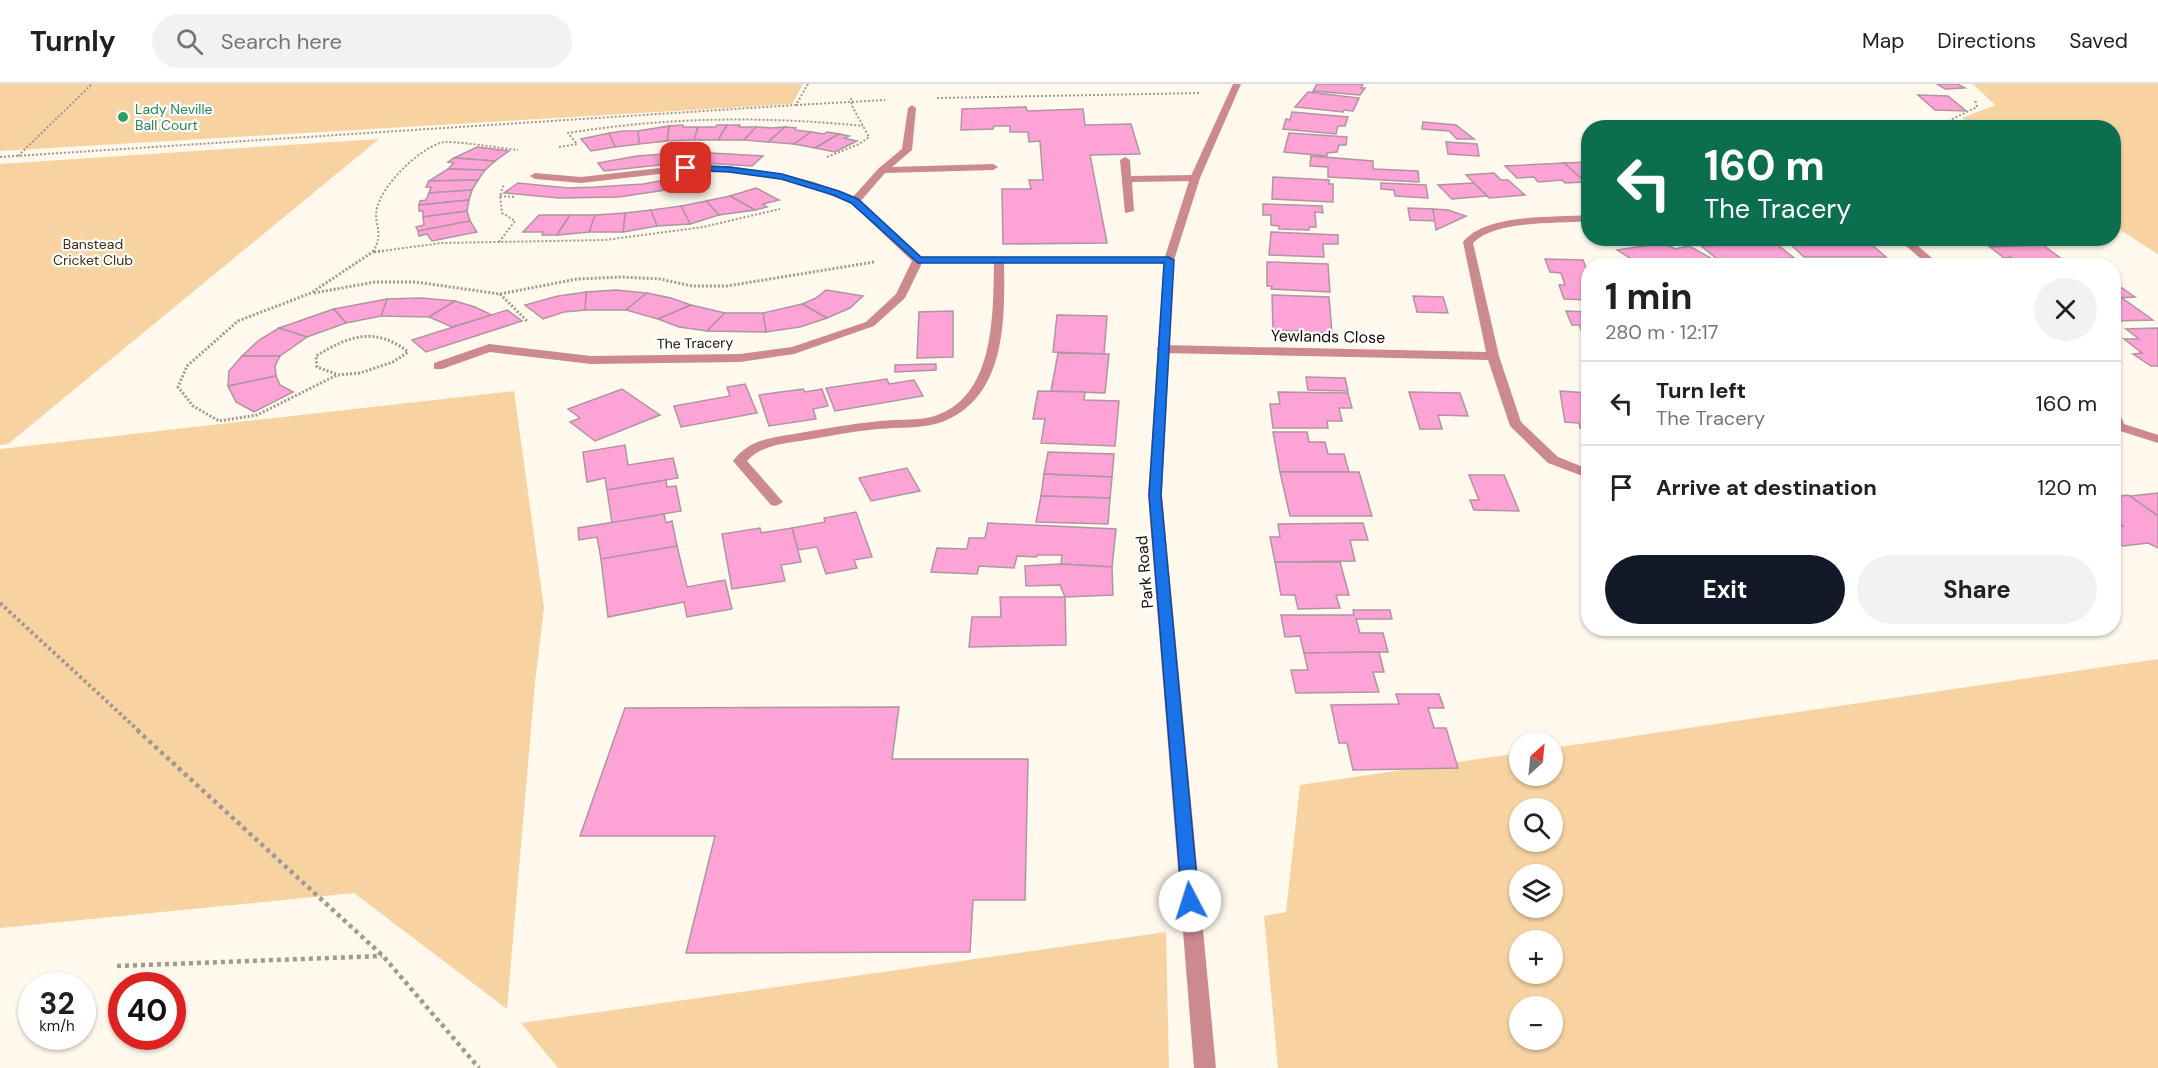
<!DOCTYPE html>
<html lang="en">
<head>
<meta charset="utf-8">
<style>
	:root { --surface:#fff; --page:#f2f2f2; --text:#202124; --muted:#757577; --line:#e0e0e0; --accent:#111827 }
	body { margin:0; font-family:"DM Sans",sans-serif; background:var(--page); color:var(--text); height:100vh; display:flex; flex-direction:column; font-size:22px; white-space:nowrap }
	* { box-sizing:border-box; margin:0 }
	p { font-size:20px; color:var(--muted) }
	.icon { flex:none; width:33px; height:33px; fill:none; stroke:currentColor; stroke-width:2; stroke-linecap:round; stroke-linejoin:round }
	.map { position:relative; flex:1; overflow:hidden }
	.panel { position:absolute; left:1581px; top:174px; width:540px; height:378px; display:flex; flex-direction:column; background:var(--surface); border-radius:24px; box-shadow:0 2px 4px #0004 }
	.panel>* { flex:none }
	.guide { position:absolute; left:1581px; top:36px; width:540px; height:126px; border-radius:24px; box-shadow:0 2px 4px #0004; background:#0b6e4f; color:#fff; overflow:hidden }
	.needle { width:39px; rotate:27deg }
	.tools { position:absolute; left:1509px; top:648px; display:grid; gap:12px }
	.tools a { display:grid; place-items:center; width:54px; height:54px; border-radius:50%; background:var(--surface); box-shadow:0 2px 4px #0004; font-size:30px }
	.speed { position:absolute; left:18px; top:888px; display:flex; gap:12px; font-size:30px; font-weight:700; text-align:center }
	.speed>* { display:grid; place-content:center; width:78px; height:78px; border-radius:50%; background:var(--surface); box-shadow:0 2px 4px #0004; line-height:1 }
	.speed small { font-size:15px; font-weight:400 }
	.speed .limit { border:9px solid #d22; background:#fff; color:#111 }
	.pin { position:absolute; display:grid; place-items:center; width:51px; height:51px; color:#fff; margin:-26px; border-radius:12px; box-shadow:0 3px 9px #0006 }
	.me { position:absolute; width:66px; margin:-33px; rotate:355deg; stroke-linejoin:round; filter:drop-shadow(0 0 4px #0008) }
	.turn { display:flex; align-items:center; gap:21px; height:126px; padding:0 24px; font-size:27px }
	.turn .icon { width:78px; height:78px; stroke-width:2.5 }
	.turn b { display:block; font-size:42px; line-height:51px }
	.round { display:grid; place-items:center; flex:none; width:63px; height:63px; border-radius:32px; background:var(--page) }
	.summary { display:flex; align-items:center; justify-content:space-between; height:102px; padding:0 24px }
	h1 { font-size:36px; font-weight:700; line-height:45px }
	.action { display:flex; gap:12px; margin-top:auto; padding:12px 24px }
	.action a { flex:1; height:69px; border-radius:36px; background:var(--accent); color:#fff; font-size:24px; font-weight:700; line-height:69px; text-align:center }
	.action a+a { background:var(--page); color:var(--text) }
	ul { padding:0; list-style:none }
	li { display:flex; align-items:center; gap:18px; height:84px; padding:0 24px; border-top:2px solid var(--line) }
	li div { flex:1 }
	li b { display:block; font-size:22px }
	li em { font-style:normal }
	header { display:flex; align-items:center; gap:36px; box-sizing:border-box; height:84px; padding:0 30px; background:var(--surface); border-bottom:2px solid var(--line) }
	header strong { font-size:28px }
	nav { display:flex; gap:33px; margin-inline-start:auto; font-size:21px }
	.search { width:420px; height:54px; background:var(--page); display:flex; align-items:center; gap:15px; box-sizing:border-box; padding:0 21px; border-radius:33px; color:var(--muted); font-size:22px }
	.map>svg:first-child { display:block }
	.green { fill:#f7d3a1; fill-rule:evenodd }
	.building { fill:#fda3d6; stroke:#af94a2; stroke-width:1.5 }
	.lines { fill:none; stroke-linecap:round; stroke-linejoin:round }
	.path-far3 { stroke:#a09990; stroke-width:2; stroke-dasharray:2 2; stroke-linecap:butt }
	.path-far2 { stroke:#a09990; stroke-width:3; stroke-dasharray:2 2; stroke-linecap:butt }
	.path-far1 { stroke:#a09990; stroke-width:4; stroke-dasharray:3 3; stroke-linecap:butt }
	.path { stroke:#a09990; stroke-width:4.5; stroke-dasharray:4 4; stroke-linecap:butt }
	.service { fill:#cc898e; fill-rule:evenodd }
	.minor { fill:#cc898e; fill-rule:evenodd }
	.tertiary { fill:#cc898e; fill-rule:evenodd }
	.route { fill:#1a73e8; stroke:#114b97; stroke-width:1.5 }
	.leisure-dot { fill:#2e9e5b; stroke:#fff; stroke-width:2 }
	.labels { text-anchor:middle; stroke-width:4.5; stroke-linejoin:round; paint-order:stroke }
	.far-leisure-label { font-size:14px; fill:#27864d; stroke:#fff; text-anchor:start }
	.far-park-label { font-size:14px; fill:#442d06; stroke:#fff }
	.far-street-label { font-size:14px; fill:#140e06; stroke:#fff }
	.street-label { font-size:16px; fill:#140e06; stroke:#fff }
</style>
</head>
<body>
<header>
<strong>Turnly</strong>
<div class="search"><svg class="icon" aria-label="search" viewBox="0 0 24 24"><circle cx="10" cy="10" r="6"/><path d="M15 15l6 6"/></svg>Search here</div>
<nav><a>Map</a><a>Directions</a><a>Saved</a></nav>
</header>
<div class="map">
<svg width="2158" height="984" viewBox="0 0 2158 984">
	<rect width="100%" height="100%" fill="#fff8ed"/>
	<g class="green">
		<path d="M0,0h803l-11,20 -792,47z"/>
		<path d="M1973,0h185v170l-44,-28v-98l-140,-1 -12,-9 33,-13z"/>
		<path d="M379,55l-371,305 -8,1v-281z"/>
		<path d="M514,307l30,217 -9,74 -28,327 -153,-116 -354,35v-479z"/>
		<path d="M2158,575v409h-880l-14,-152 22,-4 14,-127 219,-32 1,23h32l1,-28zM1520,724h32v34h-32zM1520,790h32v34h-32zM1520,856h32v34h-32zM1520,922h32v34h-32z"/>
		<path d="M1166,848l3,136h-611l-37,-45z"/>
	</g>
	<g class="building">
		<path d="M1317,0h46l-2,4h4l-5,7 -47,-4z"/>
		<path d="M1937,0h21l7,4 -20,1z"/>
		<path d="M1308,8l51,6 -6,13 -9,-1 -1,2 -48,-5z"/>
		<path d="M1918,11l30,1 18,15 -31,-1z"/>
		<path d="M1026,23l1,4 56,-2 2,16 46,-1 9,30 -50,1 17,88 -104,1 -1,-55h29l-2,-9h14l-3,-39 -11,1 -1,-10h-18v-6h-16l-1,3 -32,1 1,-21z"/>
		<path d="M1292,28l56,5 -3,9h-7l-2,8 -53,-5 3,-10 4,1z"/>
		<path d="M1423,38l33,3 18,14h-17l-8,-8 -27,-2z"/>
		<path d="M683,41v2h15l-4,13 -27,1 2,-15z"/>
		<path d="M717,41h10l-9,15h-24l4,-13h17z"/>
		<path d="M727,41h13l-1,2h17l-12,13h-26z"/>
		<path d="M669,42l-2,15 -28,3 -1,-13z"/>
		<path d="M756,43l16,1 13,-1 -17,15 -24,-2z"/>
		<path d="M785,43l11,1 -1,2 16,2 -17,12 -26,-2z"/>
		<path d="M623,47h15l1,13 -24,3 -6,-14z"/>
		<path d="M811,48l13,2 3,-2 12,2 -24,14 -21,-4z"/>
		<path d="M609,49l6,14 -24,4 -10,-12z"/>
		<path d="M1289,49l58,4 -1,8h-7l-2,7 -10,1v3l-43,-4z"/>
		<path d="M839,50l10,2 -5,2 13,3 -22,11 -20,-4z"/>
		<path d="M1446,58l31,2 2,12 -31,-2z"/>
		<path d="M477,63l32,4 -14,10 -41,-3z"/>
		<path d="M693,68l70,4 -11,10 -64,-4 -84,9 -6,-8 39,-7z"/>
		<path d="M1311,72l62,5v8l45,2 1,11 -91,-5v-10l-18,-1z"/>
		<path d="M454,74l41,3 -10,9 -37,-1 6,-6 -6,-1z"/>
		<path d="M1588,78v20h-3l-21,-19z"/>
		<path d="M1564,79l21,19 -20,1 -3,-3 -24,2 -4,-5 -17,1 -12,-12z"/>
		<path d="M448,85l37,1 -7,10 -49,1z"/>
		<path d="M1494,89l7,7h7l17,15 -36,3 -23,-23z"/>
		<path d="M691,91l14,9 -86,13 -60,1 -55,-5 14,-10 50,5 28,-1 47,-3z"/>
		<path d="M1273,93l56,3v4h4v18l-61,-3z"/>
		<path d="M478,96l-6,10 -43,3 2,-6h-5l3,-6z"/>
		<path d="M1381,99l45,2 2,13 -33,-2 -1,-6 -13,-1z"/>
		<path d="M1474,99l13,13 -35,3 -14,-14z"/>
		<path d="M756,104l23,12 -16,4 4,3 -12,3 -25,-14z"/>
		<path d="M472,106l-3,10 -50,5 1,-4 6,-1 3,-7z"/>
		<path d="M730,112l25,14 -36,5 -13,-14z"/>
		<path d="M469,116l-2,11 -44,6v-6h-4v-6z"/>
		<path d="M706,117l13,14 -29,9 -9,-18z"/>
		<path d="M1263,120l59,2 1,7 -8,-1 1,15h-7v3l-30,-1v-3l-8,-1v-10h-8z"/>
		<path d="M681,122l9,18 -33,2 -6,-16z"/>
		<path d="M1408,124l25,1 3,12 -26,-1z"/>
		<path d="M1433,125l15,1 18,6 -30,14z"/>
		<path d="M651,126l6,16 -34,6 2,-19z"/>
		<path d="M467,127l3,10 -52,10 -2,-4 8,-2 -1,-8z"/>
		<path d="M625,129l-2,19h-34l6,-17z"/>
		<path d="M539,131h31l-13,20h-15l1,-3h-20z"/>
		<path d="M570,131h25l-6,17 -32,3z"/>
		<path d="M470,137l7,11 -45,9 -5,-7 -8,2 -1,-5z"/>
		<path d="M1271,148l67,3v9h-15l1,13 -55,-2z"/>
		<path d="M1769,154l25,20 -72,5 -21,-17 19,-1 -5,-4z"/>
		<path d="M1784,154h80l22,19h-82z"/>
		<path d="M1978,154h55l10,7 -53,2z"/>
		<path d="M1664,159l11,6 14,-3 27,15 -20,5 -5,-2 -48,2 -26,-16z"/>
		<path d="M2043,161l28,21h-49l-11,-9 -7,1 -14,-11z"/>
		<path d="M1545,175l38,1 5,13v27l-24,-1 -5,-14h6l-4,-12 -11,-1z"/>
		<path d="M1267,178l61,2 2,28 -59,-3 1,-3h-5z"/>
		<path d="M2114,204h8l13,9 -21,1z"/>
		<path d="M616,206l31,3 -21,17h-41l1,-18z"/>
		<path d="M826,206l37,6 -13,12 -23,10 -25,-14 14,-6z"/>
		<path d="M586,208l-1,18 -21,2 -21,7 -18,-14 33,-9z"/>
		<path d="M647,209l24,5 20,7 -33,14 -32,-9z"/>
		<path d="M1272,211l57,2 3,36 -59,-3z"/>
		<path d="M1413,212l30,1 5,16 -31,-1z"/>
		<path d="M421,214l34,3 -26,16 -48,-1 6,-17z"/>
		<path d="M2114,214h8l31,22 -39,1z"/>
		<path d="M387,215l-6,17 -35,7 -12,-14z"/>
		<path d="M455,217l20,6 17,8 -40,12 -23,-10z"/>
		<path d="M802,220l25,14 -27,9 -34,5 -3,-19z"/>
		<path d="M691,221l34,8 -18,18 -28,-4 -21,-8z"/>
		<path d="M334,225l12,14 -39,14 -28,-9z"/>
		<path d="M507,226l15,11 -96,31 -14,-12z"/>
		<path d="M953,227v46l-36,1 2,-46z"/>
		<path d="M1566,227l22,1v26h-3l-6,-13h-7z"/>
		<path d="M725,229h38l3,19 -59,-1z"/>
		<path d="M1057,231l50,1 -3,38 -51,-2z"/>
		<path d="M279,244l28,9 -27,19h-38l17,-16z"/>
		<path d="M2158,244v38h-7l-18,-12 9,-1 -18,-14h15l-13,-10z"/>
		<path d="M1058,269l51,1 -4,39 -54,-2z"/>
		<path d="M242,272h38l-5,10 1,10 -48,10 1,-15z"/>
		<path d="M936,280v6l-41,2v-7z"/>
		<path d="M276,292l4,9 13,7 -39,20 -18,-10 -8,-16z"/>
		<path d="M1306,293l39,1 3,13 -40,-1z"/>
		<path d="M887,295l2,5 25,-4 9,16 -88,15 -9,-23z"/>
		<path d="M745,300l12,29 -76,14 -7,-21 56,-10 -3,-9z"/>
		<path d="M622,305l38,26 -65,26 -25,-19 10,-4 -12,-9z"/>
		<path d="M803,305l2,3 17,-3 6,17 -15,3 3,10 -47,7 -10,-31z"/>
		<path d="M1038,307l47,1 -1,8 35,1 -4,45 -74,-3 4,-24h-12z"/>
		<path d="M1560,307l28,2v36l-8,-1 -1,-5 -14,-1z"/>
		<path d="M1278,308l70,1 4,15h-13l3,13h-15l1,7h-55l-3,-24h10z"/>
		<path d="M1409,308l51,1 8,23 -30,-1 4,14h-22z"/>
		<path d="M1273,348h34l2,10h16l3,12h16l5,18h-69z"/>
		<path d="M625,361l3,20 45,-7 5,20 -71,12 -2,-12 -18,4 -4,-30z"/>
		<path d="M1048,368l66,2 -2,23 -68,-3z"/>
		<path d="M907,384l13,23 -49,10 -12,-23z"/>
		<path d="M1280,388h79l13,44h-82z"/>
		<path d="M1044,390l68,3 -2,21 -69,-2z"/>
		<path d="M1469,391h35l15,36 -45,-1 -4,-10h9z"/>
		<path d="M666,396l1,7 9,-1 5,25 -69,12 -5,-33z"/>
		<path d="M2158,409v23l-28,-20z"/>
		<path d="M2128,411l30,21v32l-10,-5 -25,3 -9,-7v-12l9,-1 -9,-7v-22z"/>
		<path d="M1041,412l69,2 -2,26 -72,-2z"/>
		<path d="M856,428l16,45 -18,3 3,8 -31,6 -9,-27 -19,3 -6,-22 33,-6 -1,-4z"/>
		<path d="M664,430l2,9 6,-2 5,25 -76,13 -4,-22 -18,3 -1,-12z"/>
		<path d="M988,439l128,6 -4,38 -51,-3 1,-9h-24l-2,2 -19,-1 -3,12 -35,-2 -2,8 -46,-2 6,-24 30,1 2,-11h16z"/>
		<path d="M1363,439l5,17h-18l5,21 -80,1 -5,-25h10l-2,-13z"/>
		<path d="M760,444l1,5 31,-5 9,34 -20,3 4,16 -53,8 -10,-55z"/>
		<path d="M677,462l10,41 38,-7 7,29 -45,8 -3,-15 -76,15 -7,-58z"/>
		<path d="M1275,478h65l9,33h-13l4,13 -42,1 -3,-14h-14z"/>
		<path d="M1061,480l51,3 1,28 -48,2 -5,-12 -34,1 -1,-20z"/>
		<path d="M1000,513h65l1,48 -97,2 3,-30h29z"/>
		<path d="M1353,526h37l2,9h-36l4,14h23l5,19 -84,1 -4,-17 -15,1 -4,-22h73z"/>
		<path d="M1379,568l5,20h-11l6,20 -83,1 -5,-23h17l-4,-17z"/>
		<path d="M1396,610h43l5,14h-16l6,20h12l12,40 -105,2 -6,-27h-8l-8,-38 68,-1z"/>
		<path d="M899,623l-7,52h136l-3,141h-52l-3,52 -284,1 29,-117h-135l45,-128z"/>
	</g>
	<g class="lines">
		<g class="path-far3">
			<path d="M937,14l263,-5"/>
			<path d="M796,21l89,-5"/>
			<path d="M1934,44l43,-21 -2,-7"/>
			<path d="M576,59l-8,-10c99,-16 196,-17 295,-7"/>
			<path d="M559,63l19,-3"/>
			<path d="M18,72l74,-72"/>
			<path d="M0,73l796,-52 12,-21"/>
			<path d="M827,73l32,-13 10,-7 -17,-31 -1,-8"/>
			<path d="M500,112l15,1"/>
			<path d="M499,158l16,-21 -13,-8 -2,-17 4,-12"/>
			<path d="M373,168c12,-21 0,-26 4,-44 6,-24 40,-57 63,-65 10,-4 64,6 78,7"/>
			<path d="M374,168l68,-9 163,-3 98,-13 77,-18"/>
		</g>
		<g class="path-far2">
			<path d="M374,167l-63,42 -73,28 -51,45 -9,21 15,19 26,15 38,-6 80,-40 23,-2 33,-11 15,-10"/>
			<path d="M374,168l9,-1"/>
			<path d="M314,209l61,-11h41l84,12 77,-15 44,-2 39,2 32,7h35l147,-24"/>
			<path d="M500,210l28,28"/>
			<path d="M336,290l-19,-7 -1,-11c32,-20 60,-30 92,-4"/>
		</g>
		<path class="path-far1" d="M0,519l139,128"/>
		<g class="path">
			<path d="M137,646l246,226 96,112"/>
			<path d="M117,882l265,-10"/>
		</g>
		<g class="service">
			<path d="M912,21l4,3 -4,42 -20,17 101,-3 5,3 -5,3 -108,3 -26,30h-8v-4l28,-31 23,-19 6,-41z"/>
			<path d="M1125,73l5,3 1,16 64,-1 5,3 -5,3 -63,1 2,29 -9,2 -5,-53z"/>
			<path d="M2118,338l40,13v8l-44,-14v-6z"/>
		</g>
		<g class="minor">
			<path d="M686,81l43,1 53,8 32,8 45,17 62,58h248l5,3 -5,3h-165c1,57 2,135 -62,159 -20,7 -43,5 -64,7 -24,2 -48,7 -72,11 -22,4 -43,4 -59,21l36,41 -7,4 -5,-1 -38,-44c16,-21 36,-23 61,-27 28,-5 57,-10 86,-13 17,-2 34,0 51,-4 64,-17 62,-101 63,-154h-72l-17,35 -31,28 -80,28 -54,8 -149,2 -101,-12 -48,17h-8v-6l55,-19 102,12 149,-2 52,-7 74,-25 30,-28 16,-33 -61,-58 -43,-17 -26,-6 -53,-8 -43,-1 -105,12 -46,-4 -5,-3 5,-3 46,4z"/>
			<path d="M1588,131v6c-32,3 -92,-1 -115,22l26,113 22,66 37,35 30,12v9l-40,-15 -38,-37 -22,-66 -326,-7 -6,-4 6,-4 324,7 -23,-110c23,-29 89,-24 125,-27z"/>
			<path d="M1897,154h12l32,28h-12z"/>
			<path d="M2114,327l5,1 6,14 -11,5z"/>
		</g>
		<path class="tertiary" d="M1233,0h8l-41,94 -26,82 -12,235 54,573h-22l-46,-573 16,-235 26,-82z"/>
	</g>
	<path class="route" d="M686,81l43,2 53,7 57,17 19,8 63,58h248l5,3 -13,235 38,406 -2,4 -7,2 -6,-2 -2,-4 -33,-406 15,-232h-246l-67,-60 -18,-8 -52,-16 -52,-7 -46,-2 -1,-2z"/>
	<circle class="leisure-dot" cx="123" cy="33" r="6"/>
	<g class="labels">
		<g class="far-leisure-label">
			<text x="135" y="30">Lady Neville<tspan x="135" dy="16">Ball Court</tspan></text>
		</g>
		<g class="far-park-label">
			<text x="93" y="165">Banstead<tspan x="93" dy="16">Cricket Club</tspan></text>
		</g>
		<g class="far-street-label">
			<text transform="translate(695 259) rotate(-1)" y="5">The Tracery</text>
		</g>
		<g class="street-label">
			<text transform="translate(1328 252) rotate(1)" y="6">Yewlands Close</text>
			<text transform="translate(1144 488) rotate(-95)" y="6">Park Road</text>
		</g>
	</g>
</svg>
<div class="tools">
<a><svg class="needle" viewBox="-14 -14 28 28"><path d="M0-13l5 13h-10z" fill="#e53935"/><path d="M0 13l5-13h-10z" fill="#757577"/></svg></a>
<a><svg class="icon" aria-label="search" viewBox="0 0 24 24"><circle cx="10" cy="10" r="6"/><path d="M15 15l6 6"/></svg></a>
<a><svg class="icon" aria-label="layers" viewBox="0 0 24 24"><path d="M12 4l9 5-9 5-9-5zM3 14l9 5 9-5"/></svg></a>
<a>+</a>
<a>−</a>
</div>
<div class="speed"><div>32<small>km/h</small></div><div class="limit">40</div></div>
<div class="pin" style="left:686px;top:84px;background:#d93025"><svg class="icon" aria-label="arrive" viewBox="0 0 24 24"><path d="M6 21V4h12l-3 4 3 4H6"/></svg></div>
<svg class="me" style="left:1190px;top:817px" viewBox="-20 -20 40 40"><circle r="19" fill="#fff"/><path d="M0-13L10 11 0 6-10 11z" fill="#1a73e8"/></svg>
<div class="guide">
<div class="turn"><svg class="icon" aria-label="left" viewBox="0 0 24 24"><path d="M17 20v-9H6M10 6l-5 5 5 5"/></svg><div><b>160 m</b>The Tracery</div></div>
</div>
<section class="panel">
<div class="summary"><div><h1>1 min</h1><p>280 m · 12:17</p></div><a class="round"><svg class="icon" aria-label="close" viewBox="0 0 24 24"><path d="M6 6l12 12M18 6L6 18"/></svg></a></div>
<ul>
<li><svg class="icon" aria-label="left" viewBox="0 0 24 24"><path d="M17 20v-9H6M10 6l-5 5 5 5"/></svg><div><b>Turn left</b><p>The Tracery</p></div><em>160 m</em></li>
<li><svg class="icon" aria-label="arrive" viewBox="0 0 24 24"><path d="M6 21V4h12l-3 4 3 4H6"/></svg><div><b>Arrive at destination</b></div><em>120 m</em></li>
</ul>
<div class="action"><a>Exit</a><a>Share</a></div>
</section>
</div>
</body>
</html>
